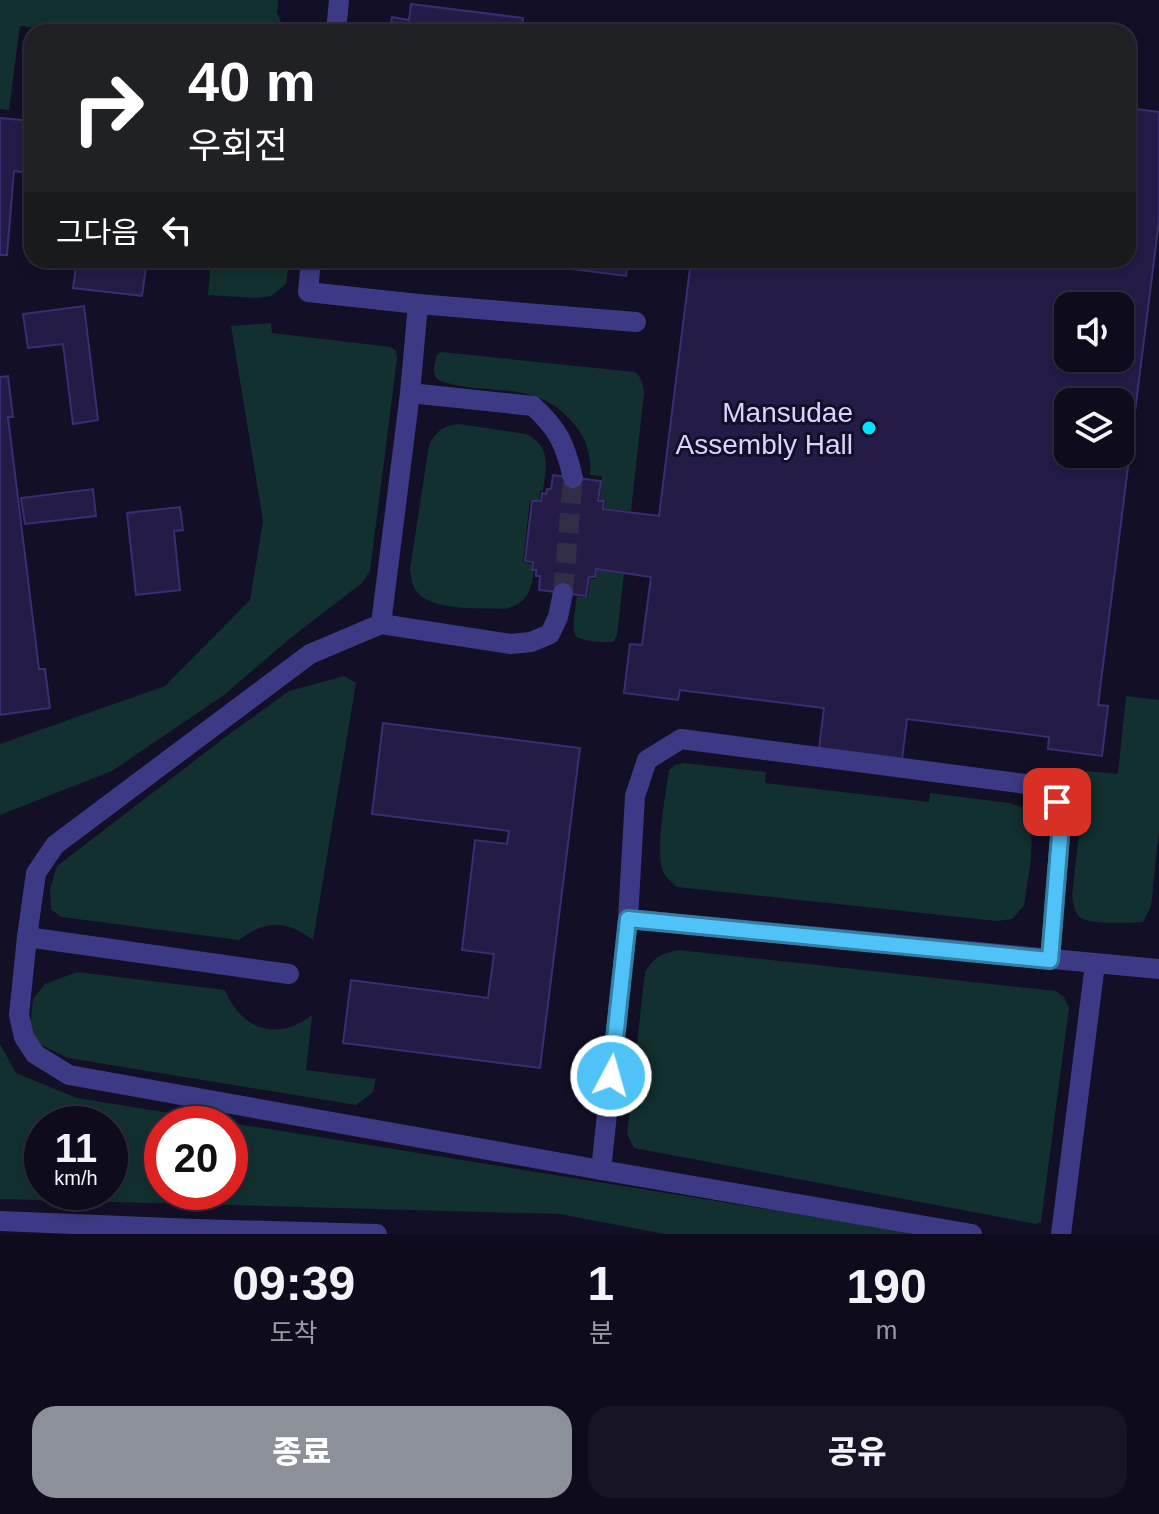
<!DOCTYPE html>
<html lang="ko">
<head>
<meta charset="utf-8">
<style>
	:root { --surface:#0e0b1c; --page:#171425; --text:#f1f3f6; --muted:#9b9ba3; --line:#2e2b3b; --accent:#8c9099 }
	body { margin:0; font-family:Arial,"Noto Sans KR",sans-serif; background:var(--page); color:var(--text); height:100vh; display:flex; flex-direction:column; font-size:30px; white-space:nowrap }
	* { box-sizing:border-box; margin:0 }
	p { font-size:26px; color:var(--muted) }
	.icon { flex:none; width:44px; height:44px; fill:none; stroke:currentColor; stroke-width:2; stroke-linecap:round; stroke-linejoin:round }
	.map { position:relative; height:1234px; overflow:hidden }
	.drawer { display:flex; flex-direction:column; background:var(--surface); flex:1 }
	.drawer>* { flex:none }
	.hud { position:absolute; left:24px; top:24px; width:1112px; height:244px; border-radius:24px; box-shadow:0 4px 12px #0003,0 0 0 2px var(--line); background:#202124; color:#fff; overflow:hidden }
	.buttons { position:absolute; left:1054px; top:292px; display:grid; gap:16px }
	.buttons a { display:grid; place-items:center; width:80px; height:80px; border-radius:16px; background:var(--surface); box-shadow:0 4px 12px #0003,0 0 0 2px var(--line); font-size:40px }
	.speed { position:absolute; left:24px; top:1106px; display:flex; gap:16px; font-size:40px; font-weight:700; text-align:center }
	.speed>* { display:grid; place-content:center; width:104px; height:104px; border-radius:50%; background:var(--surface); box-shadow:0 4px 12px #0003,0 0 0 2px var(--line); line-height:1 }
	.speed small { font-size:20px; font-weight:400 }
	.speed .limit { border:12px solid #d22; background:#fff; color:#111 }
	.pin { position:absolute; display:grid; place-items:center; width:68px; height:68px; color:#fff; margin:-34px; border-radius:16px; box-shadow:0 4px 12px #0006 }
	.me { position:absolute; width:88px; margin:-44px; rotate:6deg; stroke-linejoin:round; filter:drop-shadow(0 0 6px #0008) }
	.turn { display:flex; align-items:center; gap:28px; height:168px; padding:0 32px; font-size:36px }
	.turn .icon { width:104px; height:104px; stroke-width:2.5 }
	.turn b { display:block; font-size:56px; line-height:68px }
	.then { display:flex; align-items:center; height:76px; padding:0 32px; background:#0003; gap:16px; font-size:30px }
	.eta { display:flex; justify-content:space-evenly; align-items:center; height:136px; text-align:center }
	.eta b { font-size:48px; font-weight:800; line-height:56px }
	.action { display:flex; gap:16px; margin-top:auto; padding:16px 32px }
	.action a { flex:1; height:92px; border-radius:24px; background:var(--accent); color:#fff; font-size:32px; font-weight:800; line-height:92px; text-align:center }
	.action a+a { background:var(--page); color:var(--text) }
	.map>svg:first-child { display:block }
	.green { fill:#12302f; fill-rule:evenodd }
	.building { fill:#241b47; stroke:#3b2d73; stroke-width:2; fill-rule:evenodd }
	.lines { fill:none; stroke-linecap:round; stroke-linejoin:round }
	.minor-tunnel { stroke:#312d47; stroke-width:20; stroke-dasharray:20 10; stroke-linecap:butt }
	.minor { stroke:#3d3a85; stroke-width:20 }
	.route-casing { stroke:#337fa1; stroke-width:20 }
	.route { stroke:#4fc3f7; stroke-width:14 }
	.poi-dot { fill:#00e5ff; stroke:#130f26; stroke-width:3 }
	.labels { text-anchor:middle; stroke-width:6; stroke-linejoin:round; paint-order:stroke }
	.poi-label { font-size:28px; fill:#d9d4ff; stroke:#130f26; text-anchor:end }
</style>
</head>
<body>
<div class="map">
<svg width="1159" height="1234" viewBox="0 0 1159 1234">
	<rect width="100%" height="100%" fill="#130f26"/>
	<g class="green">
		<path d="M0,0h278l-1,13 8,17 5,2h-220l-50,-6 -11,84 -9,-1z"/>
		<path d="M211,260h78l-3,24 -15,12 -15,2 -48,-3z"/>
		<path d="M271,323l1,10 119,14 5,4 1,8 -27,212 -8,12 -74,57 -64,55 -112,76 -112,44v-71l165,-58 85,-86 13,-79 -32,-195z"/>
		<path d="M441,352l194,20c7,6 8,12 9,21l-13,118 -26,-3 1,-7 -6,-1 2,-24 -12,-1c2,-19 -4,-38 -17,-52 -37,-45 -85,-26 -133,-42 -9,-5 -6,-17 -3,-26z"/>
		<path d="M459,424l67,10c26,13 20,32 17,57h-3l-1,9h-9l-7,62 8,2v7l3,1c-3,20 -8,32 -29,37 -22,-1 -72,2 -87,-16 -6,-6 -7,-15 -8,-24l19,-124c7,-14 15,-20 30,-21z"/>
		<path d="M597,570l27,4 -7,61c-1,2 -2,4 -3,6 -5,3 -35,0 -38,-5 -5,-6 0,-32 1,-40l11,1 2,-18h6z"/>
		<path d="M344,676l12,7 -43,257c-26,-20 -48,-20 -74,0l-178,-23 -10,-8 -1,-20 7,-23 171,-131 61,-44z"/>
		<path d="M1126,696l33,4v130l-8,76 -8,16c-12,1 -50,2 -60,-3 -9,-4 -9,-14 -11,-23l14,-125 32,3z"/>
		<path d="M684,763l82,9 -1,11 164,19 1,-9 79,10 18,6 5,10 -1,40 -7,47 -12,13 -15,2 -320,-34c-4,-4 -10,-8 -13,-14 -10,-17 2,-81 5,-103l6,-5z"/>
		<path d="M678,950l378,41 8,6 5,11 -28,214 -5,2 -402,-76 -7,-14 18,-162c9,-15 16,-18 33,-22z"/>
		<path d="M77,972l148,18c16,40 53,52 87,25l-6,55 70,9 -3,13 -17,13 -288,-47 -29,-14 -9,-16 3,-29 12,-15z"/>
		<path d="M0,1044l16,29 61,25 843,136h-255l-106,-20 -559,-15zM42,1124h68v68h-68zM162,1124h68v68h-68z"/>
	</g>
	<g class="building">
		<path d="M411,4l112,14 -2,14h-131l2,-15 17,3z"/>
		<path d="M1129,108l30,4v109l-61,484 10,1 -6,50 -54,-7 1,-12 -142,-18 -7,57 -83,-11 7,-57 -144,-18 -2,10 -54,-7 6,-49 12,1 9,-68 -55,-8 -1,8h-6l-3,19 -47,-6 1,-14h-4v-6h-4l1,-8 -8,-1 7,-60h9l1,-8 4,1 1,-5h4l2,-14 48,6 -3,20h6l-1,8 56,7 32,-256h437zM1068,306h52v52h-52zM1068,402h52v52h-52z"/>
		<path d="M0,118l32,3v52l-18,-2 -7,84h-7z"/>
		<path d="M77,260h70l-5,36 -69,-8z"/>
		<path d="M572,260h56l-2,16 -55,-7z"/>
		<path d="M84,306l14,114 -25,4 -10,-80 -35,4 -5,-34z"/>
		<path d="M8,376l5,41h-5l31,252h6l5,39 -50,7v-338z"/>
		<path d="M93,489l3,27 -71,8 -4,-26z"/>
		<path d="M180,507l3,23 -9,1 6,59 -44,5 -9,-82z"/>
		<path d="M383,723l197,25 -40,320 -197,-25 8,-63 137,18 6,-44 -32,-4 13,-110 32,4 2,-13 -137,-17z"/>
	</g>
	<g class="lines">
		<path class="minor-tunnel" d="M563,593l10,-115"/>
		<g class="minor">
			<path d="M336,32l3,-32"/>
			<path d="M311,260l-3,32 110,12 -8,89 -29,231 -71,30 -255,191 -19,28 -9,64 -8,78 5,22 11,17 34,21 532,95 371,64"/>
			<path d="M418,304l218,18"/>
			<path d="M410,393l123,13c26,24 32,38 40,72"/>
			<path d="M381,624l130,20 20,-2 19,-8 8,-17 5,-24"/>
			<path d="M628,919l531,50"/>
			<path d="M27,937l262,37"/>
			<path d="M601,1170l27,-251 7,-123 12,-36 34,-21 360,47 16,16 3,34 -10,124"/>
			<path d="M0,1221l195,8 182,5"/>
			<path d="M1061,1234l34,-270"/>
		</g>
	</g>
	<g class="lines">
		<defs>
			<path id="route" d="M611,1076l17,-157 422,41 10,-124 -3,-34"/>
		</defs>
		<use href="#route" class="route-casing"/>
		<use href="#route" class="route"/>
	</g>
	<circle class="poi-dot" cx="869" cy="428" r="8"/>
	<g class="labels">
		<g class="poi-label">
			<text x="853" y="422">Mansudae<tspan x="853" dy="32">Assembly Hall</tspan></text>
		</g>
	</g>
</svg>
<div class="buttons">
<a><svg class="icon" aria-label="sound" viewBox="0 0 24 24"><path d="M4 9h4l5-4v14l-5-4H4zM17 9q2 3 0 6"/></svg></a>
<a><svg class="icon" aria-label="layers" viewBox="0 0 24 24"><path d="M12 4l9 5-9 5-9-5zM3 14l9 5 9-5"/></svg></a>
</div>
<div class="speed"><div>11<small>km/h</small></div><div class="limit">20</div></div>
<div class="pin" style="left:1057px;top:802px;background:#d93025"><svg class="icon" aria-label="arrive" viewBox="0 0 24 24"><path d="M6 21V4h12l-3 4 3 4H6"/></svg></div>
<svg class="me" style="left:611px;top:1076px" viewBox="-20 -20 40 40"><circle r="17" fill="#4fc3f7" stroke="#fff" stroke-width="3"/><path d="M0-11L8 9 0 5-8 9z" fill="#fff"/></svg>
<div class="hud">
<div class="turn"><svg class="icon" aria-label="right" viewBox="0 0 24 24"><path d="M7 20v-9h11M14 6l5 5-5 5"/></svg><div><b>40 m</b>우회전</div></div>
<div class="then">그다음<svg class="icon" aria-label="left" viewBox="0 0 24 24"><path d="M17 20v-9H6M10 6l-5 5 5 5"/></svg></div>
</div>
</div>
<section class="drawer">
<div class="eta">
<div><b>09:39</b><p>도착</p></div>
<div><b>1</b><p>분</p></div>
<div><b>190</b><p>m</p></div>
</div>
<div class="action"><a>종료</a><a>공유</a></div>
</section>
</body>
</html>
